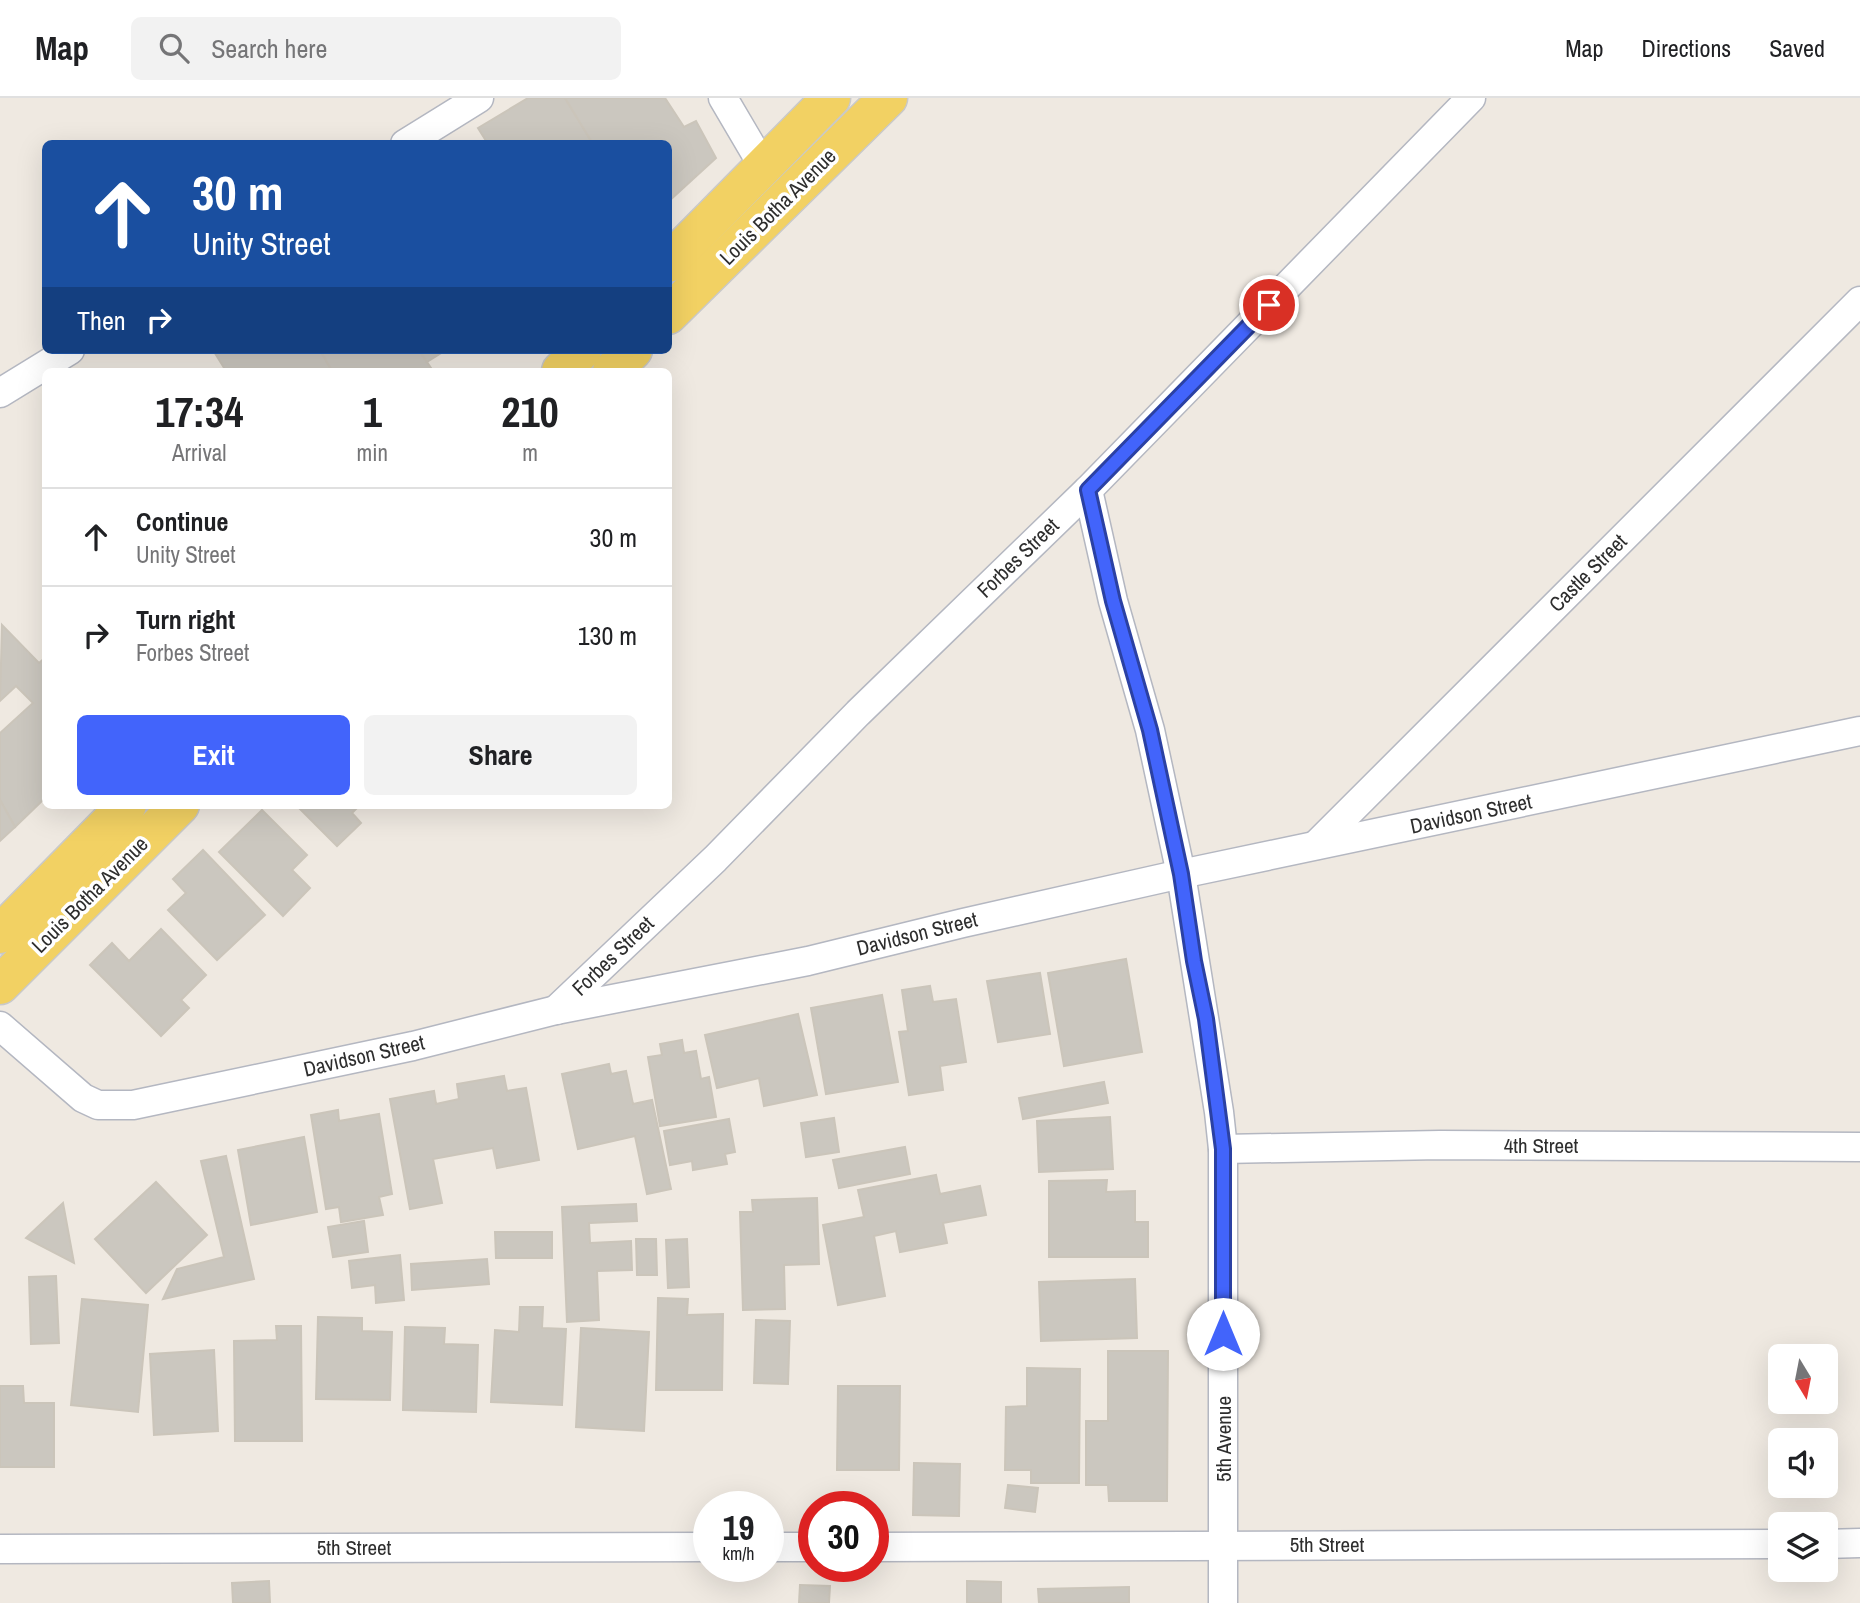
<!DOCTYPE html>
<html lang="en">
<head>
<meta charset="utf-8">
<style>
	:root { --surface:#fff; --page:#f2f2f2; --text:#202124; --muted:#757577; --line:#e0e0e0; --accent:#4264fb }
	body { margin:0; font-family:"Archivo Narrow",sans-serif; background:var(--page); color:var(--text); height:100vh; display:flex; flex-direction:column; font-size:26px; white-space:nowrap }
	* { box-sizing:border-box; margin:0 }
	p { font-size:23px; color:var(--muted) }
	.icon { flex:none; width:38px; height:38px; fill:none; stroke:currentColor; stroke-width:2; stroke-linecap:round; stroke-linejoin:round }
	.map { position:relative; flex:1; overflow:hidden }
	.side { position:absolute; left:42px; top:270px; width:630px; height:441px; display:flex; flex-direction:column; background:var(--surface); border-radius:10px; box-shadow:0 7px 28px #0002 }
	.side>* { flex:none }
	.banner { position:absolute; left:42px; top:42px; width:630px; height:214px; border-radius:10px; box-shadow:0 7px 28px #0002; background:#1a4fa0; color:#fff; overflow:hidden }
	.needle { width:46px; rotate:170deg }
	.fabs { position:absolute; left:1768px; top:1246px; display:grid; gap:14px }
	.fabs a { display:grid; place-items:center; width:70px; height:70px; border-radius:10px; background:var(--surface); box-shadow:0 7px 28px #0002; font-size:35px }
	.speed { position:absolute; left:693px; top:1393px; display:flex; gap:14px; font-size:35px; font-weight:700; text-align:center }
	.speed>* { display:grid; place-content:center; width:91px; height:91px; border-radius:50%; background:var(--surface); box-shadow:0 7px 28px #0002; line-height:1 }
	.speed small { font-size:18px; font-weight:400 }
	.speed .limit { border:10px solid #d22; background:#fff; color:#111 }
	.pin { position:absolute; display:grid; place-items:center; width:60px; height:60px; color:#fff; margin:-30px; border:4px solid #fff; border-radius:50%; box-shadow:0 2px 7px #0007 }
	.me { position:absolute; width:77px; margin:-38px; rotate:0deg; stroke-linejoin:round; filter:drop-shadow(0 0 5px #0008) }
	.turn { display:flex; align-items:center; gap:24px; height:147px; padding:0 35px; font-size:32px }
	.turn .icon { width:91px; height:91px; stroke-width:2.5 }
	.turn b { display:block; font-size:49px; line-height:60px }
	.then { display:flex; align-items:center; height:66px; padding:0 35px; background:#0003; gap:14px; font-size:26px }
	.eta { display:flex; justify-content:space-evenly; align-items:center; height:119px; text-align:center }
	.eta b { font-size:42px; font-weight:700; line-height:49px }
	.button { display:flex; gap:14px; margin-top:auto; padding:14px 35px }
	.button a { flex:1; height:80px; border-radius:10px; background:var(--accent); color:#fff; font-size:28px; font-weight:700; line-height:80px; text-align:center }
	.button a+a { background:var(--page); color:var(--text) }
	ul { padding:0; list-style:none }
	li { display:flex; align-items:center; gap:21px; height:98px; padding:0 35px; border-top:2px solid var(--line) }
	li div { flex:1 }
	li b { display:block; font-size:26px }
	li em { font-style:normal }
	header { display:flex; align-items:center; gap:42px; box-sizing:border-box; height:98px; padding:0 35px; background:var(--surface); border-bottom:2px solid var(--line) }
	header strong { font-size:33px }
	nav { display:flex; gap:38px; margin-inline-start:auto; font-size:24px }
	.search { width:490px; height:63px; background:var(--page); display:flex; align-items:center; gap:18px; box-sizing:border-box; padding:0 24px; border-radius:10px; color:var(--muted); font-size:26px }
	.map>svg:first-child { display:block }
	.building { fill:#cbc7bf; stroke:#cbc5ba; stroke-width:2 }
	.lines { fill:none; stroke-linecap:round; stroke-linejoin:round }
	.minor-casing { stroke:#b4b7c1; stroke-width:31 }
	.primary-casing { stroke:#c9c9c9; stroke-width:41 }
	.minor { stroke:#fff; stroke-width:28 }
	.primary { stroke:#f2d163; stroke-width:38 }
	.route-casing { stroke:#2b41a3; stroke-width:18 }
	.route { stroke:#4264fb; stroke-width:12 }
	.labels { text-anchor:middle; stroke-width:7; stroke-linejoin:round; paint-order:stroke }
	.street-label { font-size:21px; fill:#2e2e2e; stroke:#fff }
</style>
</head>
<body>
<header>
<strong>Map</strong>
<div class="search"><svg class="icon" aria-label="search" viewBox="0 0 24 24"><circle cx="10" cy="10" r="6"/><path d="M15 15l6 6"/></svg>Search here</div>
<nav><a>Map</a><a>Directions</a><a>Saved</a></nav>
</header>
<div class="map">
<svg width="1860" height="1505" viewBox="0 0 1860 1505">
	<rect width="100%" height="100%" fill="#efe9e1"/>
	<g class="building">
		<path d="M528,0h37l28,46h-105l-10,-16z"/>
		<path d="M565,0h100l19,29 12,-6 20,37 -48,44v-58h-75z"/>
		<path d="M213,252h107l12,21h-106z"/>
		<path d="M320,252h99l14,21h-101z"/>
		<path d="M419,252h27l-19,12z"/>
		<path d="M2,527l37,38 7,-6v140l-31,30 -15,-27v-67l33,-30 -17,-17 -16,15z"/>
		<path d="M0,702l15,27 -15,14z"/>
		<path d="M296,707h64l-8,8 9,10 -24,23z"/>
		<path d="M262,712l45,45 -15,15 18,18 -27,28 -64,-64z"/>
		<path d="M203,752l62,65 -48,45 -49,-50 18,-17 -13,-14z"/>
		<path d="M161,831l45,46 -25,25 8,8 -28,28 -71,-71 22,-22 17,18z"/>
		<path d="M1126,861l16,93 -78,14 -16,-93z"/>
		<path d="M1040,875l10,61 -52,8 -11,-61z"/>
		<path d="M930,888l3,16 23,-3 10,63 -26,4 3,24 -34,5 -10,-63 9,-1 -6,-41z"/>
		<path d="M882,897l16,87 -72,12 -15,-86z"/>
		<path d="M798,916l19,81 -53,11 -5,-28 -42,10 -12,-53z"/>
		<path d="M682,942l2,13 12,-2 5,28 8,-2 7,40 -56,9 -12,-69 14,-2 -2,-11z"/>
		<path d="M609,966l2,10 15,-3 7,33 19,-4 19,89 -24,5 -12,-58 -57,13 -16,-75z"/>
		<path d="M504,978l3,15 19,-3 13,72 -42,8 -4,-20 -60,11 9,44 -32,6 -20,-110 44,-8 2,13 23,-5 -2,-15z"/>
		<path d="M1104,984l4,21 -85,16 -4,-21z"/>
		<path d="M338,1012l1,11 40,-7 13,80 -13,3 4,18 -42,7 -2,-15 -13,2 -15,-94z"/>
		<path d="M1110,1019l3,52 -74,3 -2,-51z"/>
		<path d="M834,1020l5,34 -33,5 -5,-34z"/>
		<path d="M729,1021l6,33 -10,2 2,10 -34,6 -1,-9 -22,4 -6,-34z"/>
		<path d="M304,1039l13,75 -66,13 -13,-75z"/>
		<path d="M905,1049l5,27 -71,14 -6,-28z"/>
		<path d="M226,1058l28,123 -91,20 14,-30 47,-12 -23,-96z"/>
		<path d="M936,1077l4,19 40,-8 6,29 -43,8 4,20 -47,9 -4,-21 -22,5 11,60 -47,9 -15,-80 41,-8 -6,-27z"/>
		<path d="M1107,1082l-1,12 29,-1v31h13v35h-99v-76z"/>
		<path d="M156,1084l51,53 -61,58 -51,-54z"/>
		<path d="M817,1100l2,66 -35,1 1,44 -42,1 -3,-98h13l-1,-12z"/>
		<path d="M63,1105l11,60 -48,-25z"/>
		<path d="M636,1106l1,17 -48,2 1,20 41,-2 1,29 -35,1 2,49 -32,2 -5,-115z"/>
		<path d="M364,1123l4,31 -35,5 -5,-30z"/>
		<path d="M495,1134h57v26h-56z"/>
		<path d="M636,1141h20l1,36h-20z"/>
		<path d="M687,1141l2,48 -21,1 -2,-48z"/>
		<path d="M400,1157l4,45 -28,3 -1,-18 -23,3 -3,-27z"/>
		<path d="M487,1161l2,25 -77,6 -1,-26z"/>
		<path d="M56,1178l3,67 -28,1 -2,-67z"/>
		<path d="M1135,1181l2,59 -96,3 -2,-59z"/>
		<path d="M658,1200l30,1 -1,16 36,-1 -1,76h-66z"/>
		<path d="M82,1201l66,6 -10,107 -67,-7z"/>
		<path d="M520,1209h23l-1,21 24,1 -4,76 -71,-3 4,-72 24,2z"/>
		<path d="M318,1219l44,1v13l30,1 -2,68 -74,-1z"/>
		<path d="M756,1222l34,1 -2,63 -34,-1z"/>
		<path d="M276,1228h25l1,115h-67l-1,-100 43,-1z"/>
		<path d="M405,1229l40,1 -1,16 34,1 -2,67 -73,-2z"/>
		<path d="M581,1230l68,4 -5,99 -68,-4z"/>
		<path d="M214,1252l4,81 -64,4 -4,-81z"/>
		<path d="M1108,1253h60l-1,150h-58l-1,-16h-22v-64h22z"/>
		<path d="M1027,1270l53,1 -1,114h-48v-13h-26l1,-63 21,-1z"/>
		<path d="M0,1288h23l1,17h30v64h-54z"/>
		<path d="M838,1288h62l-1,84h-62z"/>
		<path d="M914,1365l46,1 -1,52 -46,-1z"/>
		<path d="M1008,1387l30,3 -3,24 -30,-4z"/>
		<path d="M269,1483l1,22h-37l-1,-20z"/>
		<path d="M967,1483l34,1v21h-34z"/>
		<path d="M800,1487l30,1 -1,17h-30z"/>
		<path d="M1129,1489v16h-90l-1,-14z"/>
	</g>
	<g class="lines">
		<defs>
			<g id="minor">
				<path d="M723,0l40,68"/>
				<path d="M405,46l74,-46"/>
				<path d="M0,295l70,-43"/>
				<path d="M1088,392l25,111 37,129 31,144 38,238 4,37v454"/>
				<path d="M1316,747l544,-544"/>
				<path d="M556,912l159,-151 143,-146 230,-223 383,-392"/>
				<path d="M0,928l83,72 15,7h35l280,-59 143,-36 252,-49 155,-38 218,-49 679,-143"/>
				<path d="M1223,1051l217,-4 420,2"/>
				<path d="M1825,1446l35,-1"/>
				<path d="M768,1449h46"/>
				<path d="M873,1449l907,-3"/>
				<path d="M0,1451l709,-2"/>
			</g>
			<g id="primary">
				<path d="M668,165l163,-165"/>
				<path d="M668,217l220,-217"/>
				<path d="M561,273l21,-21"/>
				<path d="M612,273l21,-21"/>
				<path d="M0,836l127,-129"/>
				<path d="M0,887l180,-180"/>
			</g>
		</defs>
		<use href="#minor" class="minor-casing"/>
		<use href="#primary" class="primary-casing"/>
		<use href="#minor" class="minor"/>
		<use href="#primary" class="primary"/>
	</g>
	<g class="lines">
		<defs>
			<path id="route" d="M1223,1236v-185l-17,-130 -12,-58 -13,-87 -31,-144 -37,-129 -25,-111 181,-185"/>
		</defs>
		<use href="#route" class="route-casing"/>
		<use href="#route" class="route"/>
	</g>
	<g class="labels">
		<g class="street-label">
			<text transform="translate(778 109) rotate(-45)" y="7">Louis Botha Avenue</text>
			<text transform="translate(1018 460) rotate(-44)" y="7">Forbes Street</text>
			<text transform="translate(1588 475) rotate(-45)" y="7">Castle Street</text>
			<text transform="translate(1471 716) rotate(-12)" y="7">Davidson Street</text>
			<text transform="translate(90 797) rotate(-45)" y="7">Louis Botha Avenue</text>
			<text transform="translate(917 836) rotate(-14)" y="7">Davidson Street</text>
			<text transform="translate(613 858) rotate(-44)" y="7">Forbes Street</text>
			<text transform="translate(364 958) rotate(-13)" y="7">Davidson Street</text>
			<text x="1541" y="1055">4th Street</text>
			<text transform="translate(1224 1341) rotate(-90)" y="7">5th Avenue</text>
			<text x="1327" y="1454">5th Street</text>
			<text x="354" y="1457">5th Street</text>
		</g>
	</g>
</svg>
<div class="fabs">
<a><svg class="needle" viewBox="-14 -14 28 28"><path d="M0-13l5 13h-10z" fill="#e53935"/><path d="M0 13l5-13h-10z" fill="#757577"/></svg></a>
<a><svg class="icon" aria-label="sound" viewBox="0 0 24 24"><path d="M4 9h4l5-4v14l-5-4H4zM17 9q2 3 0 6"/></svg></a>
<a><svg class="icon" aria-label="layers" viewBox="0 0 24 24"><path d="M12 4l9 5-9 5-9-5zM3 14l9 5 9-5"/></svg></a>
</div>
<div class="speed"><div>19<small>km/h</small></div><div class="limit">30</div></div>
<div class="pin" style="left:1269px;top:207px;background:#d93025"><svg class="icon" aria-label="arrive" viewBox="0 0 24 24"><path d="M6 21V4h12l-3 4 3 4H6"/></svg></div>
<svg class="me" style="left:1223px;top:1236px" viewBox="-20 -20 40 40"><circle r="19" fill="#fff"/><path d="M0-13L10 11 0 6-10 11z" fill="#4264fb"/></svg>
<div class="banner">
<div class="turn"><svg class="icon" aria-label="ahead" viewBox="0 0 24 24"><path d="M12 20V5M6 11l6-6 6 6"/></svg><div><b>30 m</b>Unity Street</div></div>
<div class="then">Then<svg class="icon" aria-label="right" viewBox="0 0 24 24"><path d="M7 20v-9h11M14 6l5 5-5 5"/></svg></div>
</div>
<section class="side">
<div class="eta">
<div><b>17:34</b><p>Arrival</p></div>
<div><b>1</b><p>min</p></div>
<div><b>210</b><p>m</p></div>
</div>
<ul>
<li><svg class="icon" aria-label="ahead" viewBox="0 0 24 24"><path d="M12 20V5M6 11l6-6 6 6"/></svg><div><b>Continue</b><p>Unity Street</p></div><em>30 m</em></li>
<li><svg class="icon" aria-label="right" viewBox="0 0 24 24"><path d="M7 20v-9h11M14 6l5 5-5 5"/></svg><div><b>Turn right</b><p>Forbes Street</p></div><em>130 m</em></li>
</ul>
<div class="button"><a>Exit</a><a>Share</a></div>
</section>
</div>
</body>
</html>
